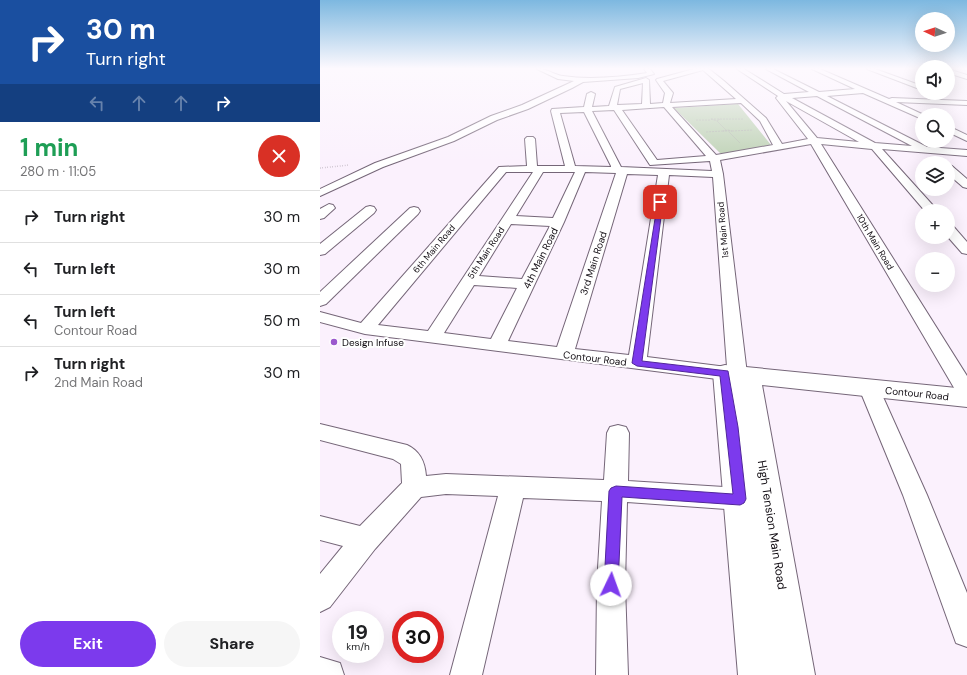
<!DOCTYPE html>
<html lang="en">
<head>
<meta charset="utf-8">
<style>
	:root { --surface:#fff; --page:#f6f6f6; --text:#202124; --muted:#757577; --line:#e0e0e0; --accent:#7c3aed }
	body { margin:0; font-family:"DM Sans",sans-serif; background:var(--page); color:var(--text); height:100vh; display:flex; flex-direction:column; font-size:15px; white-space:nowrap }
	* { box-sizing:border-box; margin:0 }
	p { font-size:13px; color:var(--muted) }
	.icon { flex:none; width:22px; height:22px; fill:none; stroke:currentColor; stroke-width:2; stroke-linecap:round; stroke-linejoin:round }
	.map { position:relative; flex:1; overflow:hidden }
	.side { display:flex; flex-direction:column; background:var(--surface); width:320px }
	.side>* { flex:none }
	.top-card { background:#1a4fa0; color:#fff; overflow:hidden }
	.needle { width:26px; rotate:274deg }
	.tools { position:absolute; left:595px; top:12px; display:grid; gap:8px }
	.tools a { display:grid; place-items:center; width:40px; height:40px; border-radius:50%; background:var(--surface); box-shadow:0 4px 16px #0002; font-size:20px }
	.speed { position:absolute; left:12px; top:611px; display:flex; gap:8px; font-size:20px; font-weight:700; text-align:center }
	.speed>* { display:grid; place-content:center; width:52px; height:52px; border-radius:50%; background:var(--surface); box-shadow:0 4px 16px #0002; line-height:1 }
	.speed small { font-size:10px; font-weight:400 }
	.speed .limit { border:6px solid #d22; background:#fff; color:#111 }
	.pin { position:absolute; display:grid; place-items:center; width:34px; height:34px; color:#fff; margin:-17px; border-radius:8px; box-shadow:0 2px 6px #0006 }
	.me { position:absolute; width:44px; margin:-22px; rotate:3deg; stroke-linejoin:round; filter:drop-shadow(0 0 3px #0008) }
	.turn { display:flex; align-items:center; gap:14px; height:84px; padding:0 20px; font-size:18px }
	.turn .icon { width:52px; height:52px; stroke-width:2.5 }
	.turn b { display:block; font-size:28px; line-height:34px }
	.lanes { display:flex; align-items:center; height:38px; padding:0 20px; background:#0003; justify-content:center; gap:20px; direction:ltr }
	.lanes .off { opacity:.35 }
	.round { display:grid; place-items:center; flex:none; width:42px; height:42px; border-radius:21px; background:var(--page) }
	.head { display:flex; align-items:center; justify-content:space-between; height:68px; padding:0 20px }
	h1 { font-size:24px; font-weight:700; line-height:30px; color:#1e9e55 }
	.primary-button { display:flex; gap:8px; margin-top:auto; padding:8px 20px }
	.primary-button a { flex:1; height:46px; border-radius:24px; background:var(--accent); color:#fff; font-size:16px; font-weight:700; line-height:46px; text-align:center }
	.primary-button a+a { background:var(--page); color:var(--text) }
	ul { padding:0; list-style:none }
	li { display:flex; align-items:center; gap:12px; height:52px; padding:0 20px; border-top:1px solid var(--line) }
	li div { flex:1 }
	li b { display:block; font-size:15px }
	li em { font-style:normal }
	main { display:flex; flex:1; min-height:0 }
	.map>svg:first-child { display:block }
	.built { fill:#fae4ff }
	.green { fill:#bed2b5 }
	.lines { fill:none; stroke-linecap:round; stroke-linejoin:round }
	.minor-casing { stroke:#756678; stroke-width:2 }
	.major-casing { stroke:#756678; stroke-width:2 }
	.path-far1 { stroke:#ada5af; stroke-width:1; stroke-dasharray:0.5 1; stroke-linecap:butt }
	.path { stroke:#ada5af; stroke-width:1.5; stroke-dasharray:0.5 2; stroke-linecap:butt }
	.minor { fill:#fff; fill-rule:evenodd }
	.major { fill:#fff; fill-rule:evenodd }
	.route { fill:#7c3aed; stroke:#51269a }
	.poi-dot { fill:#9b58cd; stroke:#fff; stroke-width:1.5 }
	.labels { text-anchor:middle; stroke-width:4; stroke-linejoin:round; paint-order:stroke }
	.far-street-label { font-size:9px; fill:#120d13; stroke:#fff }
	.street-label { font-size:10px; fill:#120d13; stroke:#fff }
	.poi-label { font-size:10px; fill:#120d13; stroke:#fff; text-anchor:start }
	.near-street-label { font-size:12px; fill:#120d13; stroke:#fff }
</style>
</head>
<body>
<main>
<section class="side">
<div class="top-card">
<div class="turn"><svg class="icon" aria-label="right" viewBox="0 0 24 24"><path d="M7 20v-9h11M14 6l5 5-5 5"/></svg><div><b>30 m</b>Turn right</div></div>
<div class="lanes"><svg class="icon off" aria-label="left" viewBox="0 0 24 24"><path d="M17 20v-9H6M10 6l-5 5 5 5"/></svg><svg class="icon off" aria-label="ahead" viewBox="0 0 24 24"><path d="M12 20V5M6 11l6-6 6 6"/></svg><svg class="icon off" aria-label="ahead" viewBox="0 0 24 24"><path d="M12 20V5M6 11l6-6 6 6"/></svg><svg class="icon" aria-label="right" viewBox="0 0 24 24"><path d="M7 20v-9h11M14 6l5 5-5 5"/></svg></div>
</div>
<div class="head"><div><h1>1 min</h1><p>280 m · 11:05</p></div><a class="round" style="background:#d93025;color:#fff"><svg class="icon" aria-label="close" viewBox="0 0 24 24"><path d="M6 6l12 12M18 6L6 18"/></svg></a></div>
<ul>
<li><svg class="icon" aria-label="right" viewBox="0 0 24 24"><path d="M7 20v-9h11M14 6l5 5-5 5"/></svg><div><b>Turn right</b></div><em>30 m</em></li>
<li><svg class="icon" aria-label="left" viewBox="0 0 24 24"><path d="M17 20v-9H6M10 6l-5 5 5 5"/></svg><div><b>Turn left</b></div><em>30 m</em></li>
<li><svg class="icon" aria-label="left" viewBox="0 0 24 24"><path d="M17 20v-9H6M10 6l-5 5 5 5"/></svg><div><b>Turn left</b><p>Contour Road</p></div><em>50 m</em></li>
<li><svg class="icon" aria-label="right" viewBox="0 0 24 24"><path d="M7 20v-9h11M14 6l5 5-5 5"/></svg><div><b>Turn right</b><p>2nd Main Road</p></div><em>30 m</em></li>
</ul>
<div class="primary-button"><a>Exit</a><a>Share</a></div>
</section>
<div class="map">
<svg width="647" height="675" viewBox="0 0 647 675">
	<rect width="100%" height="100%" fill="#fbf1fd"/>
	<path class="built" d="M0,69h123l-123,3z"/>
	<path class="green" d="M418,104l33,41 -50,9 -47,-46z"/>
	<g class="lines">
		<defs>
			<g id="minor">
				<path d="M217,69c10,-1 17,6 26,7 26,4 58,1 84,-3l-3,-4h6l4,5 -16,4 -55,4 -11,6 -44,21 -31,11 -43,21 -71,26 -63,29v-7l55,-26 73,-26 43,-21 31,-11 52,-24 -16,-2z"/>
				<path d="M374,69h15l15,12 42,37 16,26 26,-5 -32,-41 2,-2 -41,-27h7l40,25 25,-2 -43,-23h7l46,23 36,-3 -43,-20h8l69,30 3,-1 75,3v4l-71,-3 28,13h-2v4l-59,-26 -36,3 100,51 40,3v6l-85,-7 56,62h-13l-53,-62 -51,-5 146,232v24l-7,-2 -149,-254 -91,16 3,14 24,200 -3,5c-7,2 -13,-1 -19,1l-360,-46 -45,-12v-10l41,11 138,-156 28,-1 -2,-27 2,-2h6l2,2 2,27h28l-14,-55 1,-2 32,-2 3,-13 4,-2 4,2 -3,13 17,-1 6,-19 31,-9 3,2 1,24 13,-1 2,-10 -9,-13 1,-1zM383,70l33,29 -66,4 3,-10 -10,-12zM323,83l-1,21 -25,1 3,-16zM497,96l95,50 -37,-3 -83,-45zM466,101l73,41 -42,-4zM421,103l19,18 13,24 -57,10 -44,-48zM344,107l42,49 -49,4 -35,-50zM294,110l36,55 60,-4 2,10 -91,-4 -29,-56zM264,112l27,54v1l-36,-1 -15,-53zM186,172h27l-105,159 -50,-6zM223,172h32l-22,46 -37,-2zM265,172l31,1 -59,174 -49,-6 56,-119zM307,174l31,1 -29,180 -54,-6zM349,175l44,2 14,190 -80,-10zM191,224l39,2 -28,53 -43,-3zM154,285l43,3 -26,51 -47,-6z"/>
				<path d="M547,69h8l47,17v4z"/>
				<path d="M628,69l19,6v4l-19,-6z"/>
				<path d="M628,126l19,9v6l-19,-9z"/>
				<path d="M628,165l4,1 15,13v9l-4,-1 -15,-13z"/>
				<path d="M9,204l4,1 2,3 -11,10 -4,1v-10z"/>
				<path d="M50,206l4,1 2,3 -2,3 -49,41 -5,1v-11l46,-37z"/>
				<path d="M94,207l4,1 2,3 -2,3 -92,90 -6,2v-14l90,-84z"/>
				<path d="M628,225l5,1 14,16v12l-5,-1 -14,-16z"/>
				<path d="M549,381l7,2 3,5 48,107 40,98v54l-11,-4 -53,-148 -44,-107 3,-5z"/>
				<path d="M0,424l87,21c13,6 18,17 19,31l20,-2 158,6 3,-47 3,-6 8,-2 8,2 3,6 -1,48 112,7 9,3 4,8 -4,8 -9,3 -113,-8 -2,83 3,90h-32l1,-90 5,-84 -79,-3 -41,177h-32l48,-179 -52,-2 -25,3 -46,52 -45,58 -10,5v-38l23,-28 -23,-6v-24l40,10 42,-43 -1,-19 -8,-5 -73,-19z"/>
				<path d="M0,657l20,6 4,12h-24z"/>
			</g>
			<path id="major" d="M405,365l242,24v18l-205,-22 53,290h-77l-25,-302 4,-6z"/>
		</defs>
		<use href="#minor" class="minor-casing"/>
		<use href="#major" class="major-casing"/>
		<g class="path-far1">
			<path d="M391,119h9l-3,2z"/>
			<path d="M400,119h24"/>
			<path d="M376,120h15"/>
			<path d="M397,121l9,9"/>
			<path d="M408,130l4,1h-9z"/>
			<path d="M412,131l21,-1"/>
			<path d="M386,132l17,-1"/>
			<path d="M409,132l11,11"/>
		</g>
		<path class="path" d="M0,168l29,-3"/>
		<use href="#minor" class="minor"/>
		<use href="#major" class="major"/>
	</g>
	<linearGradient id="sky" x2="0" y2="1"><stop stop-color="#7db8e0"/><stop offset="0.42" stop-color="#fdf9fe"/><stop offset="1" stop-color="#fdf9fe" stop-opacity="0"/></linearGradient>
	<rect width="647" height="163" fill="url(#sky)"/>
	<path class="route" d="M338,200l5,2 -21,159 86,10 10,56 8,72 -2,4 -4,2 -118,-8 -4,88 -2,5 -5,2 -5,-2 -2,-5 5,-94 2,-3 5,-2 117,8 -13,-118 -83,-10 -5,-3z"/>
	<circle class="poi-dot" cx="14" cy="342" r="4"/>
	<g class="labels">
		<g class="far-street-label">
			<text transform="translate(403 230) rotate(-95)" y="3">1st Main Road</text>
			<text transform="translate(555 242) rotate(59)" y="3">10th Main Road</text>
			<text transform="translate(114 249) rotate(-50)" y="3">6th Main Road</text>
			<text transform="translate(166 253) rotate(-57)" y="3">5th Main Road</text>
		</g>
		<g class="street-label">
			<text transform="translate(220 258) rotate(-64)" y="4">4th Main Road</text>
			<text transform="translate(273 263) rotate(-72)" y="4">3rd Main Road</text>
			<text transform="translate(275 358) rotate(7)" y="4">Contour Road</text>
			<text transform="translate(597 393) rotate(6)" y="4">Contour Road</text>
		</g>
		<g class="poi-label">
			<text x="22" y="346">Design Infuse</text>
		</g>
		<g class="near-street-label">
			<text transform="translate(452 525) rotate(81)" y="4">High Tension Main Road</text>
		</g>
	</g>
</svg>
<div class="tools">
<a><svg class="needle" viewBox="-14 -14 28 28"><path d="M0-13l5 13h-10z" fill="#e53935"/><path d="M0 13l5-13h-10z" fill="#757577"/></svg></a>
<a><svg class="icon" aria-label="sound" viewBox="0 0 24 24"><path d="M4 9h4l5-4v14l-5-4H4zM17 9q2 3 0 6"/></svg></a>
<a><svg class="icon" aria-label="search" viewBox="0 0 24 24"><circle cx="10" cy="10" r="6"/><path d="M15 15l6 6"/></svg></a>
<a><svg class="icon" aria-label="layers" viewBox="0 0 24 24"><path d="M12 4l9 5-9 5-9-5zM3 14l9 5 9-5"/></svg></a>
<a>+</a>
<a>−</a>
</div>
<div class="speed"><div>19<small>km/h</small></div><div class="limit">30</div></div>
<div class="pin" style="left:340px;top:202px;background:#d93025"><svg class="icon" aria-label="arrive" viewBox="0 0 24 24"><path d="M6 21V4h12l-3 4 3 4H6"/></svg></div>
<svg class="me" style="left:291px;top:585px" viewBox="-20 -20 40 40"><circle r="19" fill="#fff"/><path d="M0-13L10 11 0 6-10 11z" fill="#7c3aed"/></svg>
</div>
</main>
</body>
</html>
